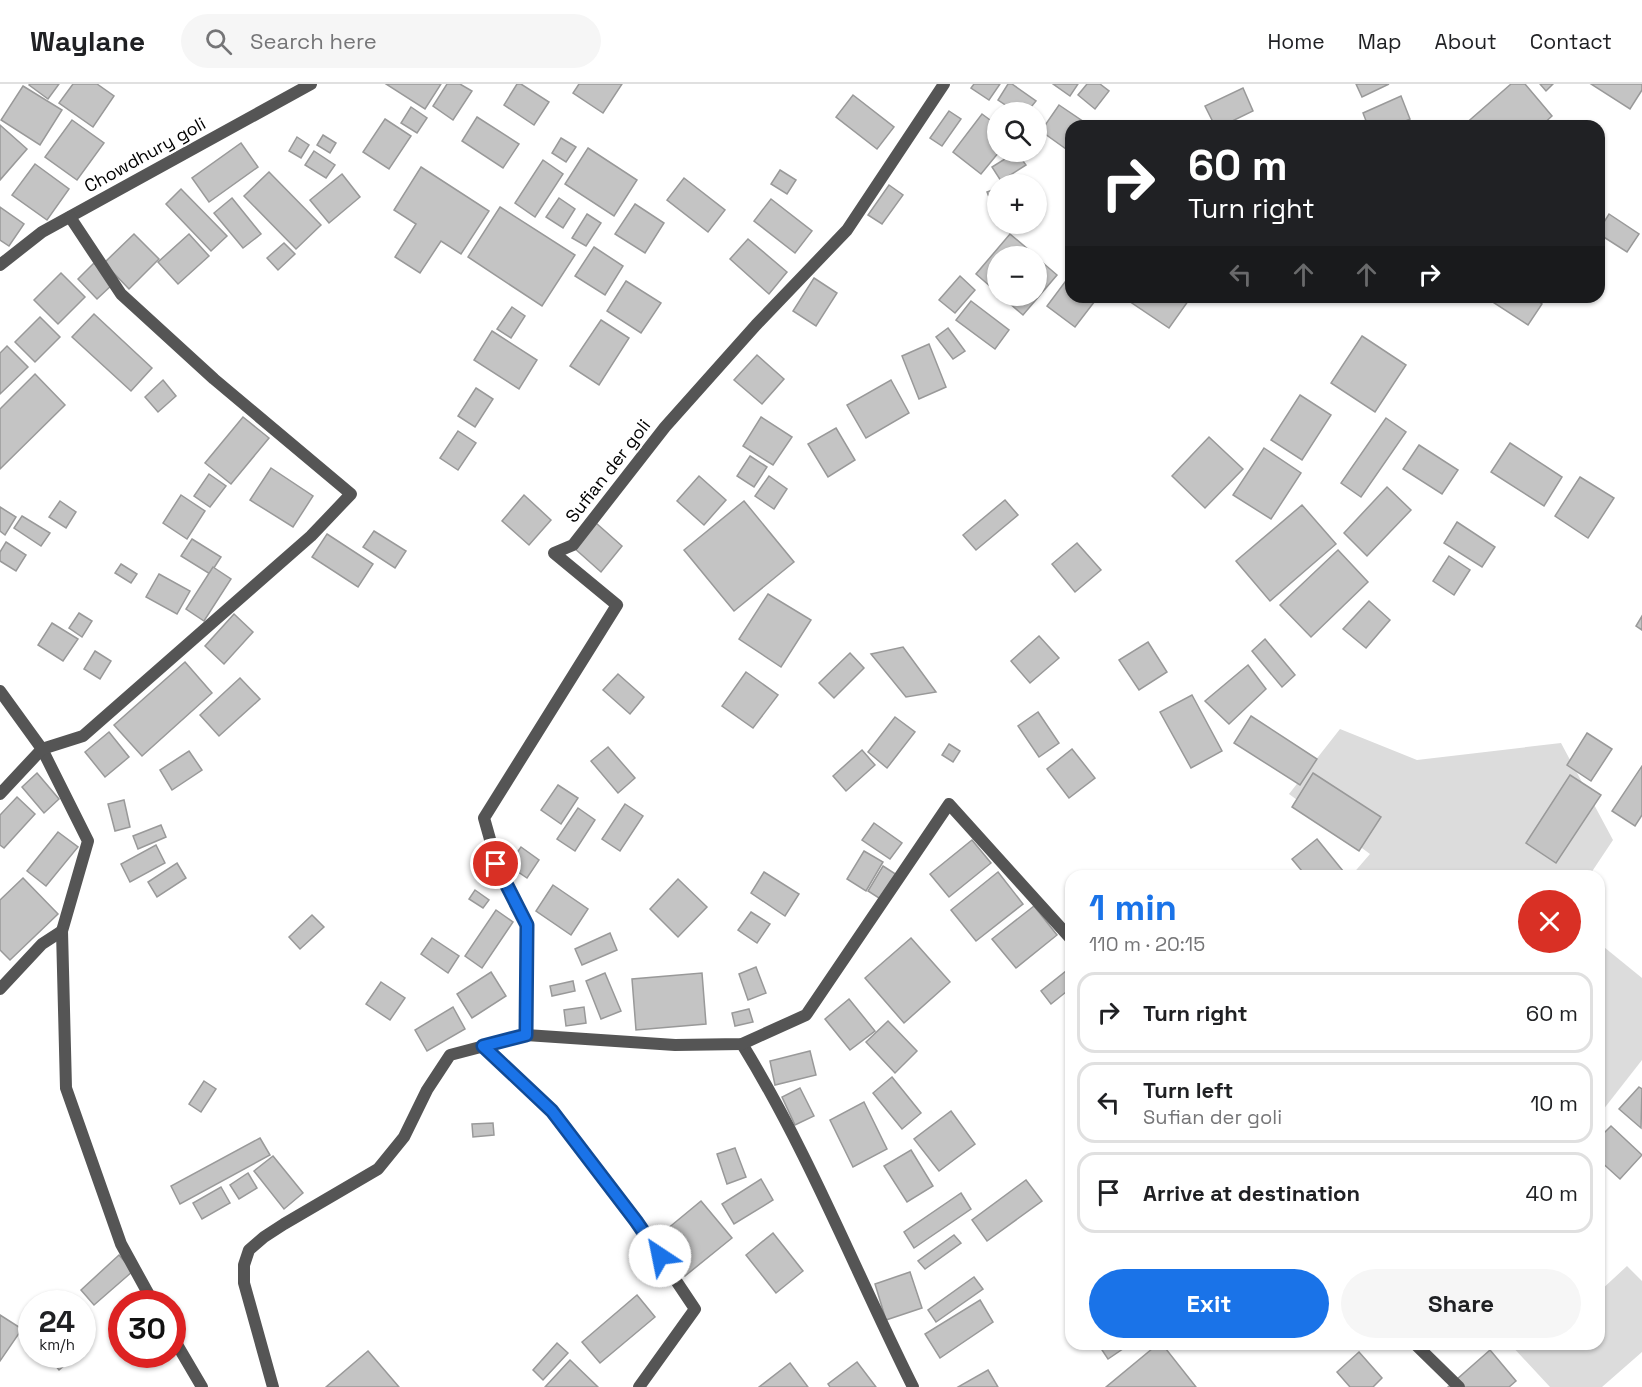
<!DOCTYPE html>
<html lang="en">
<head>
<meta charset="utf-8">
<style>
	:root { --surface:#fff; --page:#f6f6f6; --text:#202124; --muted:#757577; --line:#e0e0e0; --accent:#1a73e8 }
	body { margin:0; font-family:"Space Grotesk",sans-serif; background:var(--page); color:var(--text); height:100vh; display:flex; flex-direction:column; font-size:22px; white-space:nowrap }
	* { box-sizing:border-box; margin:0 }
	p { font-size:20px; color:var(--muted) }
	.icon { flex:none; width:33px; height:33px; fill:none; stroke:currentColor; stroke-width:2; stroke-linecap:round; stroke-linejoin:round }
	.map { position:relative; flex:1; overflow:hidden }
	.sheet { position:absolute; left:1065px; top:786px; width:540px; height:480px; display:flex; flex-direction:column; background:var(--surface); border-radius:18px; box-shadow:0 2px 4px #0004 }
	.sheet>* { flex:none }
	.guide { position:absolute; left:1065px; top:36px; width:540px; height:183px; border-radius:18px; box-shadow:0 2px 4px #0004; background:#202124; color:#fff; overflow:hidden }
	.tools { position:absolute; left:987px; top:18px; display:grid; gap:12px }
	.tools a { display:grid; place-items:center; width:60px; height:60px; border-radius:50%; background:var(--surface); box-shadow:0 2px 4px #0004; font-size:30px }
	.speed { position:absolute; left:18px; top:1206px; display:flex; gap:12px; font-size:30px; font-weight:700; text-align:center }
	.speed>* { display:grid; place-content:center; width:78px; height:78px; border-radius:50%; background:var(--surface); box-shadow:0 2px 4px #0004; line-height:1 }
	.speed small { font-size:15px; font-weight:400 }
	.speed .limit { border:9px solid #d22; background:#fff; color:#111 }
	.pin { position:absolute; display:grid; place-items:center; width:51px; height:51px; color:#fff; margin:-26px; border:3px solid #fff; border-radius:50%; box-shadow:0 2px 6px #0007 }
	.me { position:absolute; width:66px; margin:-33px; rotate:326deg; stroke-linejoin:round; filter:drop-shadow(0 0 4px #0008) }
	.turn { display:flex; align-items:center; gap:21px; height:126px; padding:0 24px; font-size:27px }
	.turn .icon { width:78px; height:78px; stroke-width:2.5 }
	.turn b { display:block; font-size:42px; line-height:51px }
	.lanes { display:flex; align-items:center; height:57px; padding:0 24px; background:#0003; justify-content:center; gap:30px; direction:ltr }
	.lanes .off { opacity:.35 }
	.round { display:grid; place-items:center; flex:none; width:63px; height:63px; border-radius:32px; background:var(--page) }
	.overview { display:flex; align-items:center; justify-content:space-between; height:102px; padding:0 24px }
	h1 { font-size:36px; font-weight:700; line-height:45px; color:var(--accent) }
	.button { display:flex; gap:12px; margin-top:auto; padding:12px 24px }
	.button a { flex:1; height:69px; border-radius:36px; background:var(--accent); color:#fff; font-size:24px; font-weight:700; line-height:69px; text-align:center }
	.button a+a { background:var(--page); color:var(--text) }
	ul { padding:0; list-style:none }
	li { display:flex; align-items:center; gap:18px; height:81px; margin:0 12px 9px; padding:0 12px; border:3px solid var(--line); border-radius:18px }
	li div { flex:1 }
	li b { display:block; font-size:22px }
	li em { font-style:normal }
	header { display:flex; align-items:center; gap:36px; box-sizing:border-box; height:84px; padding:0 30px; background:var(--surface); border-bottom:2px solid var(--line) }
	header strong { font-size:28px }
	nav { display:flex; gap:33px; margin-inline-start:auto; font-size:21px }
	.search { width:420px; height:54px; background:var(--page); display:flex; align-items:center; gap:15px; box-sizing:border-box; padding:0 21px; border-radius:33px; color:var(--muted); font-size:22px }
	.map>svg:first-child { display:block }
	.green { fill:#dcdcdc }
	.building { fill:#c4c4c4; stroke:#999; stroke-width:1.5 }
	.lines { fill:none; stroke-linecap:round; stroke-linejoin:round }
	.street { stroke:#555; stroke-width:12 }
	.route-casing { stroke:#114b97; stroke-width:15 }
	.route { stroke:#1a73e8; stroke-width:10 }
	.labels { text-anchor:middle; stroke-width:4.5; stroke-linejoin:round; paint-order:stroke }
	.street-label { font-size:18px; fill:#000; stroke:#fff }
</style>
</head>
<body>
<header>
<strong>Waylane</strong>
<div class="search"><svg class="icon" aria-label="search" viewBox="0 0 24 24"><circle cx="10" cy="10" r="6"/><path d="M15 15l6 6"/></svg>Search here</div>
<nav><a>Home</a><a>Map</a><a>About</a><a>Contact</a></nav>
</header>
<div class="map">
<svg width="1642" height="1303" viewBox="0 0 1642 1303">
	<rect width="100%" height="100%" fill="#fff"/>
	<g class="green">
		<path d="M1340,645l77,31 144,-17 52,97 -24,36h-238l19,-22 -81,-60z"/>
		<path d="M1599,859l43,35v82l-43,55z"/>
		<path d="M1627,1182l15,15v71l-40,35h-52l-40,-43h89v-52z"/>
	</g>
	<g class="building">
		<path d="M30,0h29l-11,15 -19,-14z"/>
		<path d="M73,0h24l17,12 -21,31 -34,-24z"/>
		<path d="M386,0h55l-16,25z"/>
		<path d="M447,0h13l12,7 -19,29 -20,-14z"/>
		<path d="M517,0h4l28,18 -15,23 -30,-20z"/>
		<path d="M579,0h43l-19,29 -30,-20z"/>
		<path d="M974,0h26l-11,16 -18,-12z"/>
		<path d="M1008,0h4l24,17 -9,11h-11l-18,-12z"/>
		<path d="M1053,0h25l-8,12z"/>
		<path d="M1087,0h13l9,7 -14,18 -17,-14z"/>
		<path d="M1356,0h33l-27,13z"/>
		<path d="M1511,0h14l27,32 -11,10h-78z"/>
		<path d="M1540,0h13l-7,7z"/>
		<path d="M1591,0h51v6l-12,19z"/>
		<path d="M23,2l39,24 -22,35 -39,-25z"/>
		<path d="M1243,4l10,23 -31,15h-7l-10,-20z"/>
		<path d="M853,11l41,32 -17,22 -41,-32z"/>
		<path d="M1401,12l9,23 -15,7h-27l-5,-13z"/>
		<path d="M1059,21l25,17 -3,4h-10v15l-5,8 -25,-18z"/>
		<path d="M411,23l16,11 -10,15 -16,-10z"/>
		<path d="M949,27l12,8 -19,27 -12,-8z"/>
		<path d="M982,30l16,12 1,26 -18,22 -28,-22z"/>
		<path d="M477,33l42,27 -16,24 -41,-27z"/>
		<path d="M385,35l26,17 -22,33 -26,-17z"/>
		<path d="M72,36l32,23 -27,37 -32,-23z"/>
		<path d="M0,41l27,24 -27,31z"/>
		<path d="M323,51l13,8 -6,10 -13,-8z"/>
		<path d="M297,53l12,8 -8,13 -12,-7z"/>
		<path d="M561,54l15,9 -10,15 -14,-9z"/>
		<path d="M241,59l17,24 -49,35 -17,-24z"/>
		<path d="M588,64l49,32 -23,36 -49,-32z"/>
		<path d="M314,67l21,14 -9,13 -21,-13z"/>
		<path d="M1016,68l10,13 -25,16 -9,-14z"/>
		<path d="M543,76l20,14 -28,43 -20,-14z"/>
		<path d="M35,80l34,25 -22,31 -35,-25z"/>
		<path d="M421,83l68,44 -28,43 -20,-13 -21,32 -25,-16 21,-33 -22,-14z"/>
		<path d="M780,86l16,10 -9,14 -16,-10z"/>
		<path d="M269,88l52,53 -25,24 -52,-53z"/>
		<path d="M342,90l18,23 -31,26 -19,-23z"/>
		<path d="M684,94l41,32 -17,22 -41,-32z"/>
		<path d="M889,101l14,10 -21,29 -14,-9z"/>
		<path d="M998,104v12l-7,2 -4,-10z"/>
		<path d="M181,105l46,47 -16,15 -45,-47z"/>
		<path d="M232,114l29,36 -18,14 -29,-35z"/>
		<path d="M559,114l16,11 -12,19 -17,-11z"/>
		<path d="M771,115l41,32 -17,22 -41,-32z"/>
		<path d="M635,120l29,19 -19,30 -30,-19z"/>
		<path d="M0,123l24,17 -15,22 -9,-6z"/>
		<path d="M500,123l75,48 -33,51 -74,-49z"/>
		<path d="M587,130l14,9 -15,23 -14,-8z"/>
		<path d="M1609,130l30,20 -12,18 -28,-18v-4z"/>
		<path d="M134,150l25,25 -30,30 -25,-26z"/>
		<path d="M189,150l20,22 -31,28 -20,-22z"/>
		<path d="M1010,150l26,22h-38v37l-22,-19z"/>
		<path d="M748,155l39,33 -18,22 -39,-35z"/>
		<path d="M284,159l11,11 -17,16 -11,-12z"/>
		<path d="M594,163l29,19 -18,29 -30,-19z"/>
		<path d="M1036,173l21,18 -34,40 -22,-19h35z"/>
		<path d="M94,179l20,20 -17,16 -19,-20z"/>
		<path d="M61,189l24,24 -27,27 -24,-24z"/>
		<path d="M1071,190v23h27l-23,30 -28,-21z"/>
		<path d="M960,192l15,14 -20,23 -16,-13z"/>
		<path d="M814,194l23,15 -21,33 -23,-15z"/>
		<path d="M626,197l35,22 -20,30 -34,-22z"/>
		<path d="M1132,213h59l-22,31 -40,-27z"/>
		<path d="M1485,213h47l10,7 -14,21z"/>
		<path d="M971,217l38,29 -14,19 -39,-29z"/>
		<path d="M512,223l13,9 -14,22 -14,-9z"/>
		<path d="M94,230l58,54 -21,23 -59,-54z"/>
		<path d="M40,233l20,20 -25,25 -20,-20z"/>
		<path d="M601,236l28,18 -30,47 -29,-19z"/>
		<path d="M948,244l17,23 -12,8 -17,-22z"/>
		<path d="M492,247l45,29 -18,29 -45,-29z"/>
		<path d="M1362,252l44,29 -31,47 -44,-29z"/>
		<path d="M929,260l17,43 -27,12 -17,-43z"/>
		<path d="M7,262l21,21 -28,27v-41z"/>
		<path d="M757,271l27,24 -22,25 -28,-24z"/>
		<path d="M35,290l30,31 -65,64v-60z"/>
		<path d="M163,296l13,16 -18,16 -13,-15z"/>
		<path d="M891,296l18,33 -43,25 -19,-33z"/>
		<path d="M476,304l17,11 -18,28 -17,-11z"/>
		<path d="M1300,311l31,20 -29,45 -31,-20z"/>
		<path d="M243,333l26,21 -38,46 -26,-21z"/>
		<path d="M761,333l31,20 -19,28 -30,-19z"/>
		<path d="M1386,334l20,14 -45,65 -20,-14z"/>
		<path d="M836,344l19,32 -27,17 -20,-33z"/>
		<path d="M458,347l18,12 -18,27 -18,-12z"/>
		<path d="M1209,353l34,32 -38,39 -33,-32z"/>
		<path d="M1510,359l52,34 -18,29 -53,-34z"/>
		<path d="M1419,361l39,25 -16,24 -39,-25z"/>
		<path d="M1264,364l37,25 -30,46 -38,-24z"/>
		<path d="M750,372l17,11 -13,20 -17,-11z"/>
		<path d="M271,384l42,28 -20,31 -43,-27z"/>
		<path d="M209,390l17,12 -16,21 -16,-11z"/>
		<path d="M699,392l27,24 -22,25 -27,-24z"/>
		<path d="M769,392l18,13 -13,20 -19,-13z"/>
		<path d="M1580,393l34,21 -26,40 -33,-22z"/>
		<path d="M1387,403l24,23 -44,46 -23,-23z"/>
		<path d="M181,411l24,16 -18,28 -24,-16z"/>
		<path d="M524,411l27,25 -22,25 -27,-24z"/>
		<path d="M1005,416l13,15 -42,35 -13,-15z"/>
		<path d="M60,417l16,11 -10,16 -17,-11z"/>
		<path d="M744,417l50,61 -60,49 -50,-61z"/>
		<path d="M1302,421l34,39 -66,57 -34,-40z"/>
		<path d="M0,423l16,10 -11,18 -5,-4z"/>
		<path d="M22,432l28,17 -9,13 -27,-18z"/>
		<path d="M1457,438l38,25 -13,20 -38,-24z"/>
		<path d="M596,439l26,23 -21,26 -28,-25z"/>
		<path d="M374,447l32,20 -11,17 -32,-21z"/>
		<path d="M327,450l46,30 -15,23 -46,-30z"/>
		<path d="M192,455l29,18 -11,17 -29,-18z"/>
		<path d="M6,458l20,13 -10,16 -16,-10v-9z"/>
		<path d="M1077,459l24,27 -26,22 -23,-28z"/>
		<path d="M1338,466l30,32 -57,55 -31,-32z"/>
		<path d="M1449,472l21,14 -16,25 -21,-14z"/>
		<path d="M121,480l16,10 -6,9 -16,-10z"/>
		<path d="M213,483l18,12 -27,42 -18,-12z"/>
		<path d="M159,490l31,17 -13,23 -31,-17z"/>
		<path d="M768,510l43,26 -30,47 -42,-28z"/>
		<path d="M1369,517l21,19 -24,28 -23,-19z"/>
		<path d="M79,529l13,8 -10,16 -13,-9z"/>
		<path d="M234,530l19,18 -29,32 -19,-18z"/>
		<path d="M1642,532v14l-6,-4z"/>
		<path d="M52,539l26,16 -15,22 -25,-16z"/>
		<path d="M1039,552l20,22 -29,25 -19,-22z"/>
		<path d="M1265,555l30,36 -13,12 -30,-36z"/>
		<path d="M1148,558l19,30 -28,18 -20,-30z"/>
		<path d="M903,563l33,45 -30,5 -35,-43z"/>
		<path d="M95,567l16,10 -11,18 -16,-10z"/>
		<path d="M850,569l14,15 -30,30 -15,-15z"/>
		<path d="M185,578l27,31 -70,63 -28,-31z"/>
		<path d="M1248,581l18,24 -37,35 -24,-23z"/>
		<path d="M746,588l32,23 -25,33 -31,-22z"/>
		<path d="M618,590l26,23 -14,17 -27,-24z"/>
		<path d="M240,594l20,21 -41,37 -19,-21z"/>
		<path d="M1192,611l30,56 -31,17 -31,-56z"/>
		<path d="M1038,628l21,31 -20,14 -21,-31z"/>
		<path d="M1251,632l66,43 -17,26 -66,-42z"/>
		<path d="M895,633l20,15 -28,36 -19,-16z"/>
		<path d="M109,648l20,25 -24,20 -20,-25z"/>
		<path d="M1587,649l25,16 -21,32 -24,-16z"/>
		<path d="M949,660l11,7 -7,11 -11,-7z"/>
		<path d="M608,663l27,31 -17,15 -27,-32z"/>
		<path d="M1072,665l23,29 -26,20 -22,-29z"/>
		<path d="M862,666l13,15 -29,26 -13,-15z"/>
		<path d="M189,667l13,19 -30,20 -12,-20z"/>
		<path d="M1642,682v49l-7,11 -23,-15z"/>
		<path d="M37,689l22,26 -15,14 -22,-26z"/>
		<path d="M1313,689l68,44 -22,34 -67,-44z"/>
		<path d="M1570,691l31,20 -45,68 -30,-20z"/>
		<path d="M558,701l20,13 -17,26 -20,-14z"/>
		<path d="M17,713l18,17 -31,34 -4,-3v-30z"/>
		<path d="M124,716l6,27 -15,4 -7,-27z"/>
		<path d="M625,720l18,12 -23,35 -18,-12z"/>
		<path d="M578,724l17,12 -20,31 -18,-12z"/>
		<path d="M874,739l28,20 -12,16 -28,-19z"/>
		<path d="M161,741l5,12 -28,12 -5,-13z"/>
		<path d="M58,748l20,15 -32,39 -19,-15z"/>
		<path d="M1317,755l26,32 -6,5h-31l-14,-17z"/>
		<path d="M972,756l19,23 -42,34 -19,-23z"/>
		<path d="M156,761l9,18 -35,19 -9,-18z"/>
		<path d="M521,763l18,13 -12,18 -19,-13z"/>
		<path d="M864,767l19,11 -17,29 -19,-12z"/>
		<path d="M177,779l9,15 -29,19 -9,-15z"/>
		<path d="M883,782l14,9 -15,25 -14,-9z"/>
		<path d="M764,788l35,22 -14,22 -34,-23z"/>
		<path d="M998,788l25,32 -47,37 -25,-31z"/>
		<path d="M23,794l35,36 -48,46 -10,-10v-50z"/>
		<path d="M678,795l29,28 -29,30 -28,-28z"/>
		<path d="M553,801l35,24 -17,26 -35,-24z"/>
		<path d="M475,806l14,10 -6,8 -14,-9z"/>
		<path d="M1034,822l23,29 -41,33 -24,-29z"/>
		<path d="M496,826l17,12 -31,46 -17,-12z"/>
		<path d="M751,828l19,12 -13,19 -19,-13z"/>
		<path d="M312,831l12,12 -24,22 -11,-12z"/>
		<path d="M610,849l7,17 -35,15 -7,-16z"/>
		<path d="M432,854l27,18 -11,17 -27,-19z"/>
		<path d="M911,854l39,44 -46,41 -39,-45z"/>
		<path d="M756,883l10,26 -18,7 -9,-26z"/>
		<path d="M1071,883v21l-20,16 -10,-13z"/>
		<path d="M491,888l15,24 -34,22 -15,-24z"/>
		<path d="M605,889l16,38 -20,8 -15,-38z"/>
		<path d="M702,889l4,51 -70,6 -4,-51z"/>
		<path d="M573,897l2,10 -23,5 -2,-10z"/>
		<path d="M381,898l24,16 -15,22 -24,-16z"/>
		<path d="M849,915l26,32 -25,19 -25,-31z"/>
		<path d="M453,923l12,22 -38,22 -12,-21z"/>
		<path d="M584,923l2,16 -20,3 -2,-16z"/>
		<path d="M749,925l4,13 -18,4 -3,-13z"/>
		<path d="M888,937l29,30 -22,22 -29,-31z"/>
		<path d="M810,967l6,24 -41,10 -5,-24z"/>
		<path d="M892,993l29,36 -19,16 -29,-36z"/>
		<path d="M204,997l12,8 -15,23 -12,-8z"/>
		<path d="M1639,1003l3,2 -1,39 -22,-19z"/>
		<path d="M800,1004l14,28 -19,9 -13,-28z"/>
		<path d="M864,1018l23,47 -34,18 -23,-47z"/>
		<path d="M951,1027l24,33 -36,27 -25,-32z"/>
		<path d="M493,1039l1,12 -21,2 -1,-13z"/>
		<path d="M1611,1042l31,29 -22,24 -21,-19v-22z"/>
		<path d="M260,1054l10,17 -90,49 -9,-18z"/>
		<path d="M735,1064l11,29 -19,7 -10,-30z"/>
		<path d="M911,1066l22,36 -26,16 -23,-36z"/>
		<path d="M273,1072l30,37 -19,16 -30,-38z"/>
		<path d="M248,1089l9,15 -18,11 -9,-14z"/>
		<path d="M761,1095l12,21 -39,24 -12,-20z"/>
		<path d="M1026,1096l16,21 -55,40 -15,-21z"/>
		<path d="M221,1103l9,16 -28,16 -9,-16z"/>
		<path d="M961,1109l10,16 -57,39 -10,-16z"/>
		<path d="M701,1117l31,37 -47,38 -30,-37z"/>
		<path d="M773,1149l30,38 -27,22 -30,-38z"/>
		<path d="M954,1151l7,8 -36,26 -7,-8z"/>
		<path d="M119,1171l14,16 -39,34 -13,-15z"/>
		<path d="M910,1188l12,36 -36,12 -11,-36z"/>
		<path d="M974,1193l9,12 -47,33 -8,-12z"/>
		<path d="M637,1211l18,22 -55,46 -18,-21z"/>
		<path d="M980,1216l13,22 -53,36 -15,-24z"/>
		<path d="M0,1231l22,14 -22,32z"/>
		<path d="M557,1259l11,10 -25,27 -10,-10z"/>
		<path d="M1098,1260h32l-22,15z"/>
		<path d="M1158,1260h4l34,43h-90z"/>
		<path d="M1490,1266l26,31 -7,6h-61z"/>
		<path d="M368,1267l31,36h-73z"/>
		<path d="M1359,1268l23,26 -9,9h-23l-13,-15z"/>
		<path d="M46,1270h32l-19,16z"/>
		<path d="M570,1276l28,27h-53z"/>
		<path d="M857,1278l19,25h-46l-2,-3z"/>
		<path d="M790,1279l18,24h-49z"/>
		<path d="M988,1286l10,17h-40z"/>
	</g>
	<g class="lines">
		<g class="street">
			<path d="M0,181l42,-33 269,-148"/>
			<path d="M0,607l42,58 46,92 -26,90 4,157 55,156 33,60"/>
			<path d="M0,710l42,-45 41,-13 228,-200 40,-42 -137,-115 -93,-85 -51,-77"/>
			<path d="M0,905l42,-45 20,-13"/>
			<path d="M526,951l1,-110 -30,-61 -13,-46 133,-213 -63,-52 19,-8 92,-118 91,-102 91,-95 97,-146"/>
			<path d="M742,960c67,109 114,229 171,343"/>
			<path d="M483,962l69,65 84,110 59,88 -56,78"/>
			<path d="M172,1252l30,51"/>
			<path d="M1415,1260l44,43"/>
			<path d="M273,1303l-29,-104v-18l5,-15 15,-13 20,-13 94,-55 26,-32 23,-47 23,-35 76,-20 149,10 67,-1 64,-29 143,-211 122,135"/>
		</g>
	</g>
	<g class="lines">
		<defs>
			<path id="route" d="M496,780l31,61 -1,110 -43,11 69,65 84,110 24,35"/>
		</defs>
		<use href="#route" class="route-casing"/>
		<use href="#route" class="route"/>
	</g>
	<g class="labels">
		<g class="street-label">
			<text transform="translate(145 71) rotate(-29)" y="6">Chowdhury goli</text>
			<text transform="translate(608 387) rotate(-52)" y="6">Sufian der goli</text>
		</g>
	</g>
</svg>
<div class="tools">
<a><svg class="icon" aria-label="search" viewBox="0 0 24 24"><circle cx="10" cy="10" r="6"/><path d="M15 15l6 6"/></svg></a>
<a>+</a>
<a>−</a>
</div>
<div class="speed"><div>24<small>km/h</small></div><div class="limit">30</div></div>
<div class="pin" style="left:496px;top:780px;background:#d93025"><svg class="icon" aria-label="arrive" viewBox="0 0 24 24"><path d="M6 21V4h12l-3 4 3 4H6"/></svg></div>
<svg class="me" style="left:660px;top:1172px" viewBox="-20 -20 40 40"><circle r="19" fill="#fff"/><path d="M0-13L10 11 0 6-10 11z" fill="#1a73e8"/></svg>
<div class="guide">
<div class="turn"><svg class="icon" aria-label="right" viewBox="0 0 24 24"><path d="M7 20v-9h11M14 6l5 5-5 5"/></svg><div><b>60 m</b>Turn right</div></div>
<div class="lanes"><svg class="icon off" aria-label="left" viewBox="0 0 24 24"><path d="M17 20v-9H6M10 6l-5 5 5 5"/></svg><svg class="icon off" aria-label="ahead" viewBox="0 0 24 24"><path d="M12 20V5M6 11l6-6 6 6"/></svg><svg class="icon off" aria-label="ahead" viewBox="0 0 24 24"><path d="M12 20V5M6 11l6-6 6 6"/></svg><svg class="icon" aria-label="right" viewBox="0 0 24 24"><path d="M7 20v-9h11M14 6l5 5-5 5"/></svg></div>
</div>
<section class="sheet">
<div class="overview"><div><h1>1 min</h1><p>110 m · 20:15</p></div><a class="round" style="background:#d93025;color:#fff"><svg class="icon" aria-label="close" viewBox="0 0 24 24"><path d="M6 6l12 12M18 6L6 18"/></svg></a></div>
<ul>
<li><svg class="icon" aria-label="right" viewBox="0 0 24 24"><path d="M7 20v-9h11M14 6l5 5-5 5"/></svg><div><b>Turn right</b></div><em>60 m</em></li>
<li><svg class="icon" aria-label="left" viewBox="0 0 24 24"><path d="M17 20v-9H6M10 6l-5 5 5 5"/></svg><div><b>Turn left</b><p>Sufian der goli</p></div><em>10 m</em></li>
<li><svg class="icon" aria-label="arrive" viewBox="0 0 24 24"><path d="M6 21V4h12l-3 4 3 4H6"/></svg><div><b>Arrive at destination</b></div><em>40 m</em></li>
</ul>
<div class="button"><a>Exit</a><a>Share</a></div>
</section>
</div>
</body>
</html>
